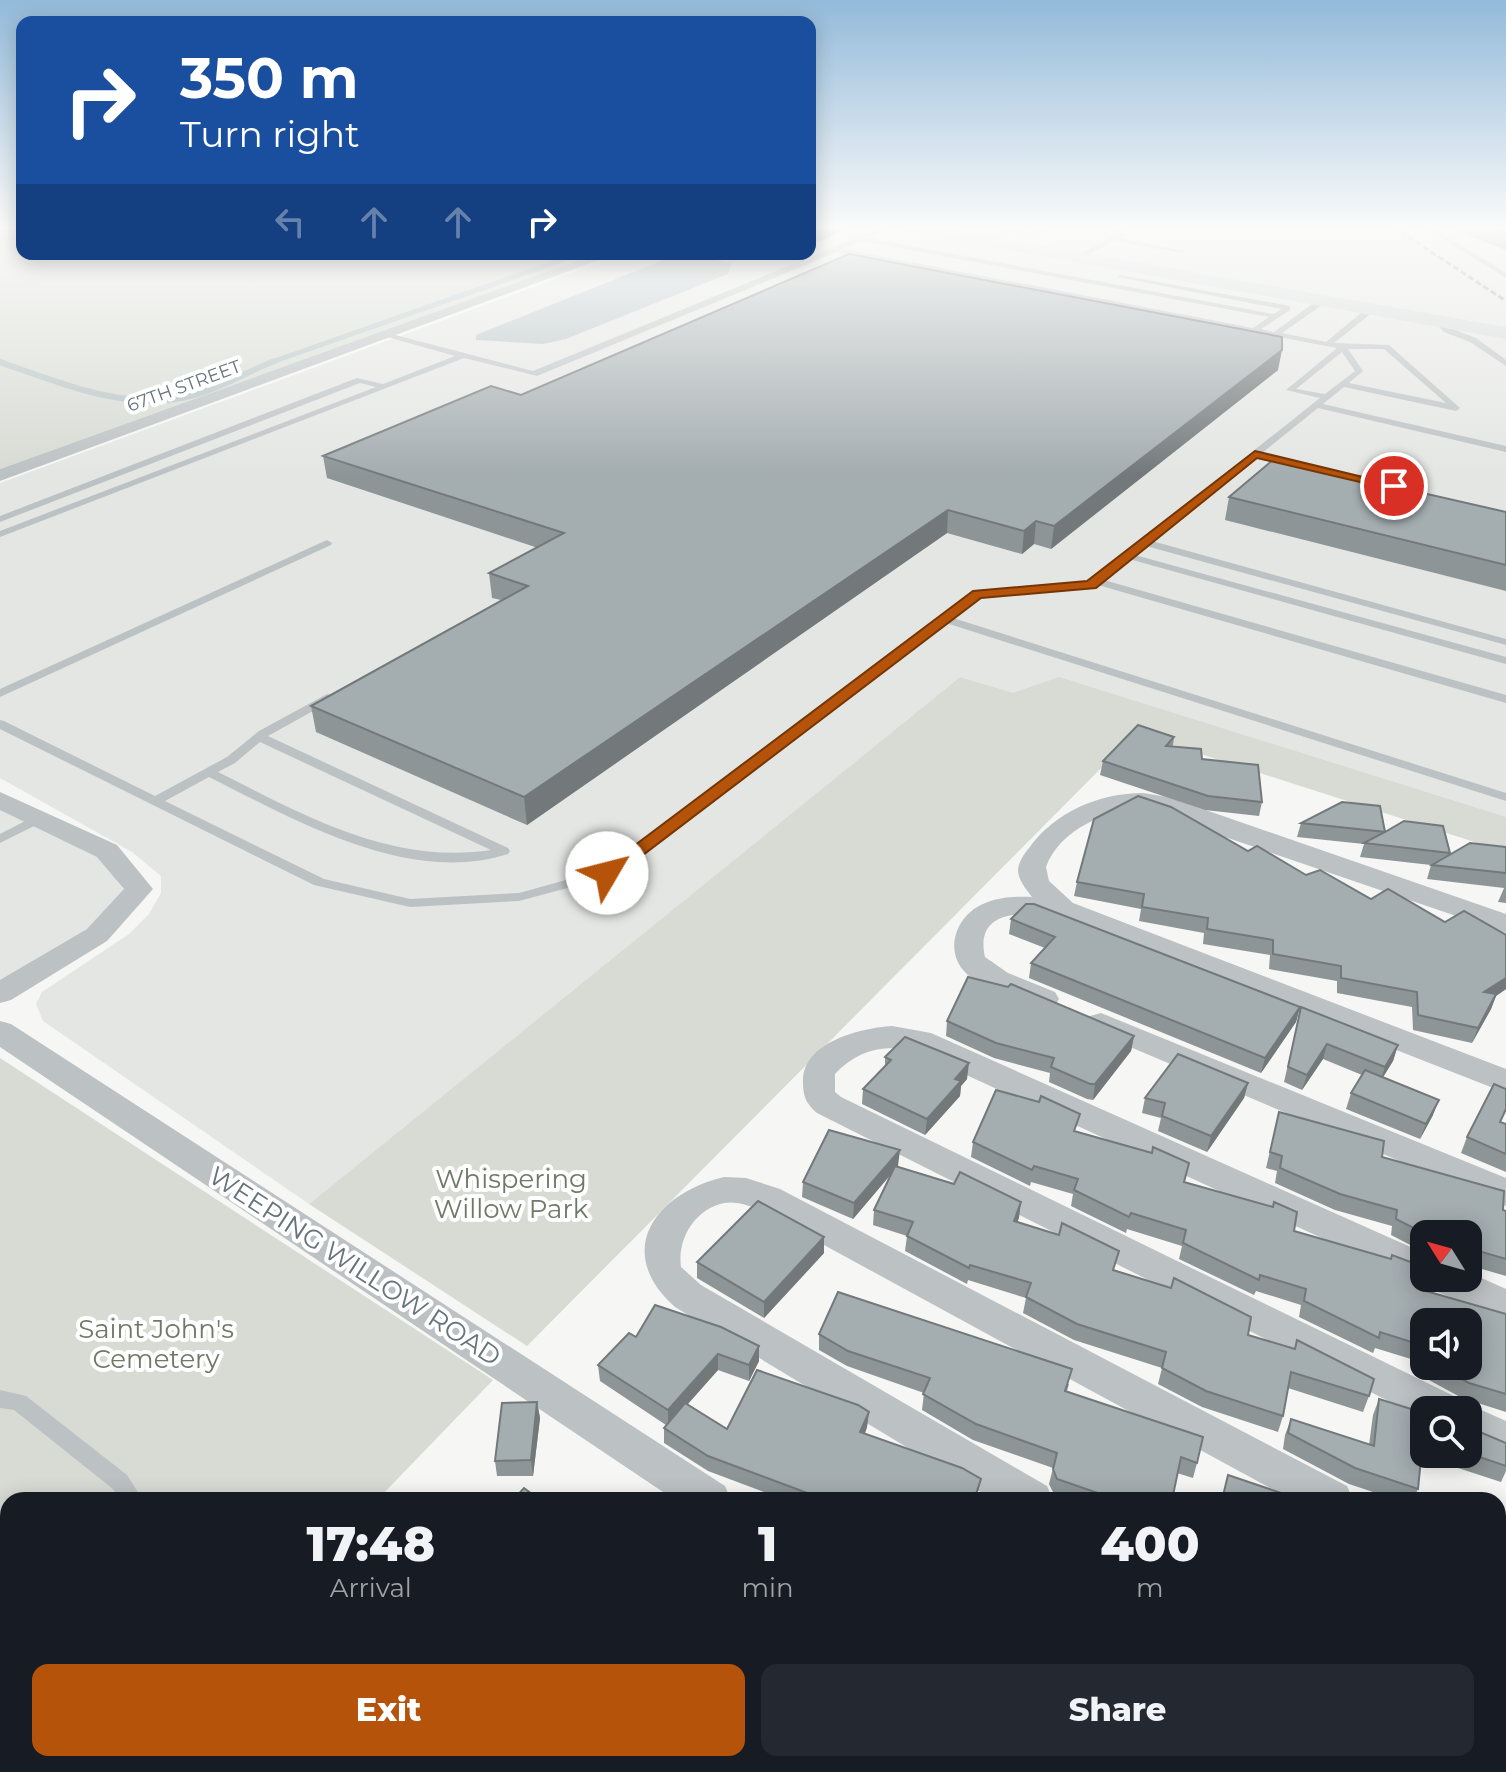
<!DOCTYPE html>
<html lang="en">
<head>
<meta charset="utf-8">
<style>
	:root { --surface:#171b24; --page:#242831; --text:#f1f3f6; --muted:#9ea1a6; --accent:#b45309 }
	body { margin:0; font-family:Montserrat,sans-serif; background:var(--page); color:var(--text); height:100vh; display:flex; flex-direction:column; font-size:30px; white-space:nowrap }
	* { box-sizing:border-box; margin:0 }
	p { font-size:26px; color:var(--muted) }
	.icon { flex:none; width:44px; height:44px; fill:none; stroke:currentColor; stroke-width:2; stroke-linecap:round; stroke-linejoin:round }
	.map { position:relative; flex:1; overflow:hidden }
	.drawer { position:absolute; left:0px; top:1492px; width:1506px; height:280px; display:flex; flex-direction:column; background:var(--surface); border-radius:24px 24px 0 0; box-shadow:0 4px 20px #0003 }
	.drawer>* { flex:none }
	.guide { position:absolute; left:16px; top:16px; width:800px; height:244px; border-radius:16px; box-shadow:0 4px 20px #0003; background:#1a4fa0; color:#fff; overflow:hidden }
	.needle { width:52px; rotate:307deg }
	.buttons { position:absolute; left:1410px; top:1220px; display:grid; gap:16px }
	.buttons a { display:grid; place-items:center; width:72px; height:72px; border-radius:16px; background:var(--surface); box-shadow:0 4px 20px #0003; font-size:40px }
	.pin { position:absolute; display:grid; place-items:center; width:68px; height:68px; color:#fff; margin:-34px; border:4px solid #fff; border-radius:50%; box-shadow:0 2px 8px #0007 }
	.me { position:absolute; width:88px; margin:-44px; rotate:53deg; stroke-linejoin:round; filter:drop-shadow(0 0 6px #0008) }
	.turn { display:flex; align-items:center; gap:28px; height:168px; padding:0 32px; font-size:36px }
	.turn .icon { width:104px; height:104px; stroke-width:2.5 }
	.turn b { display:block; font-size:56px; line-height:68px }
	.lanes { display:flex; align-items:center; height:76px; padding:0 32px; background:#0003; justify-content:center; gap:40px; direction:ltr }
	.lanes .off { opacity:.35 }
	.eta { display:flex; justify-content:space-evenly; align-items:center; height:136px; text-align:center }
	.eta b { font-size:48px; font-weight:800; line-height:56px }
	.primary-button { display:flex; gap:16px; margin-top:auto; padding:16px 32px }
	.primary-button a { flex:1; height:92px; border-radius:16px; background:var(--accent); color:#fff; font-size:32px; font-weight:800; line-height:92px; text-align:center }
	.primary-button a+a { background:var(--page); color:var(--text) }
	.map>svg:first-child { display:block }
	.built { fill:#e4e6e4 }
	.green { fill:#d7dbd3 }
	.water { fill:#b5c2c4 }
	.lines { fill:none; stroke-linecap:round; stroke-linejoin:round }
	.stream-far1 { stroke:#b5c2c4; stroke-width:5 }
	.stream { stroke:#b5c2c4; stroke-width:6 }
	.lane { fill:#bcc1c3; fill-rule:evenodd }
	.street { fill:#bcc1c3; fill-rule:evenodd }
	.secondary { fill:#d4d8da; fill-rule:evenodd }
	.rail { stroke:#9ea6a9; stroke-width:3; stroke-dasharray:6 3; stroke-linecap:butt }
	.wall { fill:#8d9597 }
	.shaded-wall { fill:#73797b }
	.building { fill:#a4adb0; stroke:#73797b; stroke-width:2 }
	.route { fill:#b45309; stroke:#753606; stroke-width:2 }
	.labels { text-anchor:middle; stroke-width:8; stroke-linejoin:round; paint-order:stroke }
	.far-street-label { font-size:18px; fill:#65757b; stroke:#fff }
	.near-park-label { font-size:26px; fill:#6e7967; stroke:#fff }
	.near-street-label { font-size:26px; fill:#65757b; stroke:#fff }
</style>
</head>
<body>
<div class="map">
<svg width="1506" height="1772" viewBox="0 0 1506 1772">
	<rect width="100%" height="100%" fill="#f6f6f4"/>
	<g class="built">
		<path d="M810,227h696v625l-546,-175 -651,527 -266,-183 -7,-17 6,-12 87,-58 20,-20 12,-21v-17l-29,-24 -132,-74v-295l624,-229h186z"/>
		<path d="M0,800l97,53 29,40 -41,42 -85,51z"/>
	</g>
	<g class="green">
		<path d="M0,227h22v27h574l-596,215z"/>
		<path d="M960,677l53,16 46,-16 447,140v35l-370,-119 -609,613 -218,-142z"/>
		<path d="M0,1058l493,322 -116,120h-369v264h113l-8,8h-113z"/>
	</g>
	<path class="water" d="M699,257l33,6 -4,11 -162,65 -23,5 -67,-4v-5l192,-77z"/>
	<g class="lines">
		<g class="stream-far1">
			<path d="M0,362l4,1"/>
			<path d="M269,363l310,-109"/>
		</g>
		<path class="stream" d="M0,362c61,21 129,51 194,33 29,-8 54,-24 81,-34"/>
		<g class="lane">
			<path d="M883,227h8l-23,11 406,76 7,-5 -164,-32 3,-2 170,31v4l-29,19 13,3 45,-33h6v4l-43,30 44,9 41,-34h6v4l-39,31 55,2 71,63 -4,3 -112,-24 -21,17 183,42v6l-188,-44 -56,45 69,16v4l-74,-16 -105,84 354,98v6l-360,-99 -11,9 371,102v7l-377,-105 -25,21 402,115v8l-408,-118 -7,3 -110,9 -28,21 553,175v8l-560,-178 -334,253 -93,25 -109,6 -96,-22 -314,-156v-9l4,1 151,75 72,-39 32,-26 68,-37 4,1v6l-63,35 240,112 2,3 -2,3c-100,32 -213,-34 -299,-77l-44,24 159,78 86,20 109,-6 83,-23 372,-278 114,-10 232,-184 -34,-8 51,-42 -500,-96 -300,124 -73,-18 -464,179v-6l376,-144 -16,-4 -360,139v-6l357,-138 26,6 72,-28 -71,-20v-4l149,39zM862,241l407,76 -16,11 -410,-79zM1348,349h36l62,54 -97,-20 14,-12zM1342,352l13,19 -30,23 -29,-5zM260,742l231,108c-100,15 -187,-35 -273,-78l17,-9z"/>
			<path d="M1045,227h8l-20,10 -25,-5 -21,10 -5,-1 25,-13 25,5z"/>
			<path d="M1107,227h7l10,6v2l-5,3 66,13 -3,2 -68,-12 -34,18h-4v-2l41,-23z"/>
			<path d="M1432,227h22l-18,3 70,43v5l-80,-49z"/>
			<path d="M1437,319l13,9 26,10 30,22v6l-36,-24 -26,-10 -11,-11z"/>
			<path d="M327,540l5,3 -1,2 -331,152v-8z"/>
			<path d="M35,816l7,4 -2,3 -40,20v-9z"/>
			<path d="M0,1390l26,6 101,79 16,25h-23l-7,-11 -99,-79 -14,-2z"/>
			<path d="M8,1646v26l-8,4v-27z"/>
		</g>
		<g class="street">
			<path d="M596,254h19l-615,227v-12z"/>
			<path d="M0,792l117,53 36,44 -46,52 -96,59 -11,3v-23l87,-51 37,-40 -27,-32 -97,-47z"/>
			<path d="M1143,793l25,4 338,117v19l-363,-124c-36,0 -84,21 -97,58l3,14 24,22 433,166v24l-449,-176c-32,-5 -83,-9 -72,40l23,16 47,19 4,7 -4,7c-16,4 -27,-2 -42,-8 -17,-6 -37,-13 -49,-27 -20,-22 -7,-56 19,-67 15,-7 33,-8 49,-7 -6,-8 -14,-17 -14,-27 1,-9 6,-16 11,-22 26,-36 70,-55 114,-55z"/>
			<path d="M1101,1013l405,165v28l-416,-176 -5,-7 5,-7z"/>
			<path d="M0,1021l11,3 714,462 6,14h-56l-675,-453z"/>
			<path d="M892,1026l39,7 493,220v25h44v-6l38,17v32l-75,-32 -3,-7 -17,-3 -499,-229c-29,-6 -56,1 -77,24v18l6,5 617,301 4,8 6,-2 38,17v38l-38,-17v-32h-44v9l-607,-306c-11,-10 -14,-16 -14,-32 0,-39 58,-53 89,-55z"/>
			<path d="M724,1177l22,1 34,11 567,297 6,14h-61l-536,-292c-10,-3 -21,-7 -32,-5 -29,6 -47,36 -43,64l20,18 346,201 6,14h-59l-319,-193c-63,-56 -19,-114 49,-130z"/>
			<path d="M1498,1568l8,3v43l-8,-3z"/>
			<path d="M1498,1749l8,4v19h-50l-3,-8h45z"/>
			<path d="M161,1764h48l-3,8h-48z"/>
			<path d="M462,1764h54l3,8h-54z"/>
			<path d="M1087,1764h57l3,8h-57z"/>
		</g>
		<path class="secondary" d="M896,227h39l571,100v12l-601,-107z"/>
		<path class="rail" d="M1393,227l113,74"/>
	</g>
	<g class="wall">
		<path d="M1455,227h51v23l-52,-20z"/>
		<path d="M756,254h34l-11,4z"/>
		<path d="M1278,370l-227,179 -17,-5 -12,10 -75,-21 -420,292 -211,-93 -5,-26 190,-106 -9,-2 -3,-25 49,-25 -211,-70 -4,-22 198,-61z"/>
		<path d="M1229,497l277,15v79l-281,-71z"/>
		<path d="M1174,737l-1,9 29,13 60,43 -3,14 -54,-6 -105,-35 3,-14z"/>
		<path d="M1301,823l84,9 65,21 -1,2 57,-8v56l-8,-1 6,-14 -77,-9 4,-14 -71,-8 4,-13 -67,-7z"/>
		<path d="M1248,851l58,24 65,24 74,23 61,13v54l-10,7 -5,13 -19,34 -59,-13 -1,-23 -75,-14v-12l-68,-12 1,-14 -67,-11 1,-11 -65,-12 2,-12 -67,-13 3,-14z"/>
		<path d="M1011,919l289,88 -4,15 -35,51 -232,-95 2,-15 14,-15 -36,-14z"/>
		<path d="M1301,1007l97,38 -5,16 -10,16 50,38 -13,24 -74,-30 5,-16 11,-18 -39,-16 -21,31 -18,-8z"/>
		<path d="M947,1021l187,15 -3,15 -38,49 -6,-1 -38,-17 1,-9 -56,-15 -48,-22z"/>
		<path d="M885,1057l82,22 -6,7 -1,10 -35,39 -63,-31 1,-15 22,-23z"/>
		<path d="M1248,1083l-4,15 -37,54 -49,-21 3,-13 -19,-5 3,-15z"/>
		<path d="M1279,1112l227,99v65l-38,-11v-31h-44v18l-33,-17 1,-9 -57,-16 -60,-27 2,-12 -11,-3z"/>
		<path d="M1501,1122l5,2v48l-45,-19 6,-16z"/>
		<path d="M973,1142l212,40 109,49 97,28 1,-4 34,36 80,23v98l-44,-14 -35,-19 1,-13h40l-44,-44v41l-49,-15 -2,5 -74,-36 2,-12 -45,-14 -2,4 -75,-36 3,-13 -55,-17 -1,4 -55,-27 2,-12 -42,-12 -1,4 -59,-29z"/>
		<path d="M898,1166l-1,1 124,35 -4,20 231,113 46,14 3,-9 72,56 -6,16 -75,-24 -5,28 -5,16 -76,-25 -44,-23 4,-16 -88,-28 -51,-27 3,-15 -58,-18 -1,4 -62,-33 2,-15 -34,-11 1,-15 17,-36 -38,45 -51,-22 1,-15z"/>
		<path d="M824,1253l-60,65 -67,-40v-16z"/>
		<path d="M819,1334l250,50 -2,7 130,72 -4,15 -16,-5 -5,27h-102l-16,-6 -5,-10 4,-16 -80,-28 -51,-30 2,-17 -77,-27 -28,-16z"/>
		<path d="M636,1337l123,24 -10,20 -31,-11 -30,34 39,25 142,-17 -2,15 -2,7 116,45 -5,21h-191l-77,-29 -44,-28v-15l2,-3 -66,-44 -2,-16z"/>
		<path d="M1379,1399l45,14v41h44l38,-11v28l-5,11 -80,-26 -3,33 -5,11h-16l-48,-16 -66,-35 2,-14 6,-16 78,26 4,-30z"/>
		<path d="M537,1402l3,16 -7,58h-36l-2,-15z"/>
		<path d="M1498,1514l8,3v47l-8,-3z"/>
		<path d="M1498,1595l8,3v50l-8,-3z"/>
		<path d="M1498,1699l8,3v48l-7,-4 -1,2z"/>
		<path d="M287,1764h107l-3,8h-106z"/>
		<path d="M565,1764h54l-12,8h-37z"/>
		<path d="M1368,1764h21l-3,7z"/>
	</g>
	<g class="shaded-wall">
		<path d="M817,227h36l-43,18v-15z"/>
		<path d="M779,254h11l-11,4z"/>
		<path d="M1282,350l-4,20 -227,179 3,-23z"/>
		<path d="M948,510l-1,23 -420,292 -3,-28z"/>
		<path d="M1036,521l-2,23 -12,10 2,-23z"/>
		<path d="M1506,978v11l-10,7 -5,13 -19,34 6,-15 6,-36z"/>
		<path d="M1300,1007l-4,15 -35,51 4,-15z"/>
		<path d="M1134,1036l-3,15 -38,49 2,-16z"/>
		<path d="M1327,1044l-4,15 -21,31 5,-15z"/>
		<path d="M1398,1045l-5,16 -13,21 5,-15z"/>
		<path d="M969,1063l-2,16 -6,7 -1,10 -35,39 2,-16 28,-40z"/>
		<path d="M1248,1083l-4,15 -37,54 4,-16z"/>
		<path d="M1439,1100l-6,15 -13,24 6,-15z"/>
		<path d="M900,1150l-2,16 -45,53 1,-16z"/>
		<path d="M1021,1202l-2,16 -7,19 2,-16z"/>
		<path d="M824,1237v16l-60,65v-16z"/>
		<path d="M759,1346v15l-10,20v-16z"/>
		<path d="M718,1354v16l-50,56v-16z"/>
		<path d="M537,1402l3,16 -7,58 -2,-16z"/>
		<path d="M869,1412l-2,15 -8,20 1,-15z"/>
		<path d="M981,1479l-5,21h-2z"/>
		<path d="M385,1764h9l-3,8h-8z"/>
		<path d="M595,1764h24l-12,8h-24z"/>
		<path d="M931,1764h7l-5,8h-6z"/>
	</g>
	<g class="building">
		<path d="M1494,227h12v4z"/>
		<path d="M849,254l433,83v13l-228,176 -18,-5 -12,10 -76,-21 -424,287 -213,-91 217,-120 -39,-13 75,-40 -241,-77 168,-70 30,9z"/>
		<path d="M1274,459l232,53v53l-277,-68z"/>
		<path d="M1138,725l36,12 -8,9 35,3 1,10 56,6 4,37 -54,-6 -105,-35z"/>
		<path d="M1138,796l33,11 77,44 9,-5 49,29 14,-5 51,29 17,-10 57,33 19,-11 42,24v43l-22,14 12,2 -18,34 -60,-13 -1,-23 -76,-14v-12l-68,-12v-14l-66,-11 1,-11 -66,-11 2,-13 -67,-12 17,-63z"/>
		<path d="M1342,802l38,4 5,26 19,-11 39,5 7,27 -86,-10 21,-11 -84,-9z"/>
		<path d="M1470,843l36,4v26l-74,-8z"/>
		<path d="M1026,904h8l266,103 -35,51 -234,-95 24,-26 -44,-18z"/>
		<path d="M968,977l40,10 3,-3 123,52 -39,48h-5l-39,-17 3,-9 -58,-15 -49,-22z"/>
		<path d="M1301,1007l97,38 -13,22 -58,-23 -20,31 -19,-8z"/>
		<path d="M905,1037l64,26 -14,16 6,2 -34,38 -64,-30 28,-29 -6,-3z"/>
		<path d="M1178,1054l70,29 -37,53 -49,-20 3,-13 -20,-5z"/>
		<path d="M1365,1070l74,30 -13,24 -75,-31z"/>
		<path d="M1494,1084l12,5v20l-6,13 6,2v30l-39,-17z"/>
		<path d="M996,1090l43,12 2,-6 39,18 -6,17 78,22 1,-6 36,16 -5,19 89,25 1,-5 23,10 -3,19 97,28 1,-4 32,12v11h3l-1,13 80,23v80l-37,-11 -31,-17h30v-44h-44v24l-44,-14 -1,6 -75,-37 2,-12 -46,-14 -1,5 -76,-37 3,-13 -55,-17 -2,4 -55,-27 4,-11 -44,-13 -2,4 -59,-28z"/>
		<path d="M1279,1112l105,29 -2,16 122,34 -1,19 3,1v48l-38,-11v-14h-43l-29,-15 1,-9 -57,-16 -60,-26 2,-12 -12,-4z"/>
		<path d="M829,1130l71,20 -46,53 -51,-21z"/>
		<path d="M895,1166l59,18 6,-12 61,30 -7,19 45,14 3,-12 57,28 -6,19 58,18 3,-10 77,39 -3,18 47,14 2,-9 77,39 -5,17 -78,-24 -8,44 -77,-25 -44,-23 4,-16 -89,-28 -51,-27 5,-14 -61,-18 -1,3 -62,-32 6,-14 -39,-12z"/>
		<path d="M758,1201l66,36 -60,65 -67,-40z"/>
		<path d="M838,1292l234,77 -7,22 138,46 -6,26 -16,-6 -9,43h-54l-61,-21 -4,-10 4,-16 -81,-29 -53,-30 7,-16 -82,-27 -29,-17z"/>
		<path d="M655,1305l66,22 38,19 -10,19 -31,-11 -50,56 -70,-45 31,-32 7,4z"/>
		<path d="M757,1370l101,35 11,7 -9,20 102,36 19,11 -7,21h-148l-118,-44 -44,-28 21,-25 42,26z"/>
		<path d="M1379,1399l45,14v26h-1l-5,50 -63,-21 -67,-35 3,-14 83,27z"/>
		<path d="M537,1402l-6,58 -36,1 7,-58z"/>
		<path d="M1468,1427l38,16v23l-38,-13z"/>
		<path d="M1228,1475l74,25h-80z"/>
		<path d="M524,1488l16,12h-27z"/>
		<path d="M1436,1494l19,6h-19z"/>
		<path d="M1498,1514l8,3v29l-8,-3z"/>
		<path d="M1498,1595l8,3v32l-8,-3z"/>
		<path d="M1498,1699l8,3v32l-2,3 -6,-2z"/>
		<path d="M287,1764h98l-2,8 -14,-5 -3,5h-81z"/>
		<path d="M571,1764h24l-12,8h-8z"/>
		<path d="M655,1764h31l12,8h-48z"/>
		<path d="M852,1764h79l-4,8h-76l-3,-2z"/>
		<path d="M992,1764h39l12,8h-56z"/>
		<path d="M1251,1764h16l20,8h-38z"/>
	</g>
	<linearGradient id="sky" x2="0" y2="1"><stop stop-color="#93bada"/><stop offset="0.48" stop-color="#fbfbfa"/><stop offset="1" stop-color="#fbfbfa" stop-opacity="0"/></linearGradient>
	<rect width="1506" height="475" fill="url(#sky)"/>
	<path class="route" d="M1255,451l145,35 -6,4 -137,-32 -161,130 -115,10 -367,279 -7,2 -9,-6 375,-282 114,-10z"/>
	<g class="labels">
		<g class="far-street-label">
			<text transform="translate(184 386) rotate(-20)" y="6">67TH STREET</text>
		</g>
		<g class="near-park-label">
			<text x="511" y="1188">Whispering<tspan x="511" dy="30">Willow Park</tspan></text>
			<text x="156" y="1338">Saint John's<tspan x="156" dy="30">Cemetery</tspan></text>
		</g>
		<g class="near-street-label">
			<text transform="translate(355 1266) rotate(33)" y="9">WEEPING WILLOW ROAD</text>
		</g>
	</g>
</svg>
<div class="buttons">
<a><svg class="needle" viewBox="-14 -14 28 28"><path d="M0-13l5 13h-10z" fill="#e53935"/><path d="M0 13l5-13h-10z" fill="#9ea1a6"/></svg></a>
<a><svg class="icon" aria-label="sound" viewBox="0 0 24 24"><path d="M4 9h4l5-4v14l-5-4H4zM17 9q2 3 0 6"/></svg></a>
<a><svg class="icon" aria-label="search" viewBox="0 0 24 24"><circle cx="10" cy="10" r="6"/><path d="M15 15l6 6"/></svg></a>
</div>
<div class="pin" style="left:1394px;top:486px;background:#d93025"><svg class="icon" aria-label="arrive" viewBox="0 0 24 24"><path d="M6 21V4h12l-3 4 3 4H6"/></svg></div>
<svg class="me" style="left:607px;top:873px" viewBox="-20 -20 40 40"><circle r="19" fill="#fff"/><path d="M0-13L10 11 0 6-10 11z" fill="#b45309"/></svg>
<div class="guide">
<div class="turn"><svg class="icon" aria-label="right" viewBox="0 0 24 24"><path d="M7 20v-9h11M14 6l5 5-5 5"/></svg><div><b>350 m</b>Turn right</div></div>
<div class="lanes"><svg class="icon off" aria-label="left" viewBox="0 0 24 24"><path d="M17 20v-9H6M10 6l-5 5 5 5"/></svg><svg class="icon off" aria-label="ahead" viewBox="0 0 24 24"><path d="M12 20V5M6 11l6-6 6 6"/></svg><svg class="icon off" aria-label="ahead" viewBox="0 0 24 24"><path d="M12 20V5M6 11l6-6 6 6"/></svg><svg class="icon" aria-label="right" viewBox="0 0 24 24"><path d="M7 20v-9h11M14 6l5 5-5 5"/></svg></div>
</div>
<section class="drawer">
<div class="eta">
<div><b>17:48</b><p>Arrival</p></div>
<div><b>1</b><p>min</p></div>
<div><b>400</b><p>m</p></div>
</div>
<div class="primary-button"><a>Exit</a><a>Share</a></div>
</section>
</div>
</body>
</html>
